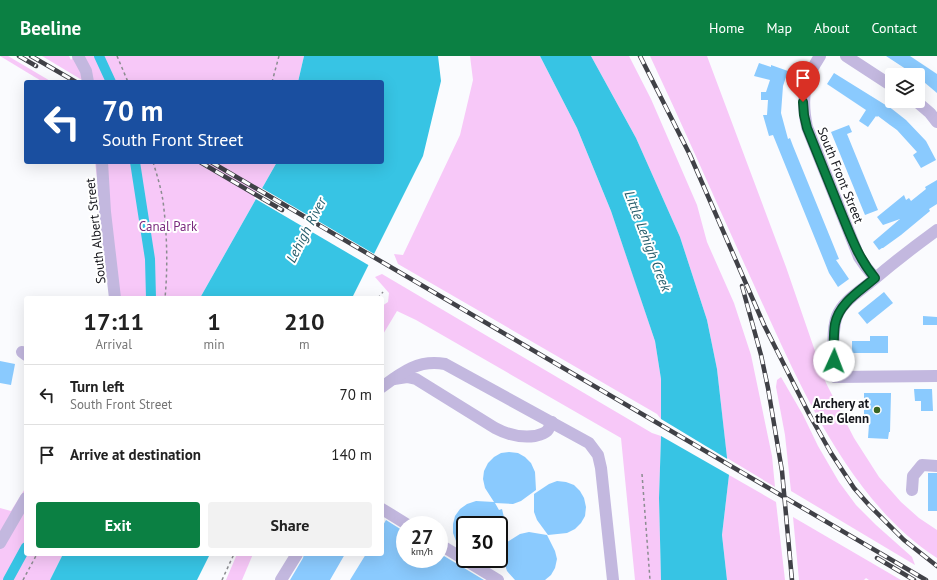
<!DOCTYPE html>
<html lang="en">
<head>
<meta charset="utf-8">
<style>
	:root { --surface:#fff; --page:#f2f2f2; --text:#222; --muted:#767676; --line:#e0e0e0; --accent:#0b8043 }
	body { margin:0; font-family:"PT Sans",sans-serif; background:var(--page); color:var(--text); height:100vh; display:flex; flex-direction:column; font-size:15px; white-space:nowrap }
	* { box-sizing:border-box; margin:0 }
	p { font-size:13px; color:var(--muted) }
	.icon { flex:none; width:22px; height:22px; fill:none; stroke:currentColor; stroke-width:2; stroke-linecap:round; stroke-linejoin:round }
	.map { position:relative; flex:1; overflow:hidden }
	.side { position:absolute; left:24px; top:240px; width:360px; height:260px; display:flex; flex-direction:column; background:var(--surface); border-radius:4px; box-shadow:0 4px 16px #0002 }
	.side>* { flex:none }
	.hud { position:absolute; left:24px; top:24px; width:360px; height:84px; border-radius:4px; box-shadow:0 4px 16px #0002; background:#1a4fa0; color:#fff; overflow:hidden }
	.tools { position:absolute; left:885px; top:12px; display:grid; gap:8px }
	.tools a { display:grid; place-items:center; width:40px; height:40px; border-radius:4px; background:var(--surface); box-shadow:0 4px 16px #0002; font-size:20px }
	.speed { position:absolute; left:396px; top:460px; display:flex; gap:8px; font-size:20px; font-weight:700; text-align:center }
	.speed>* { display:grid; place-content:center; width:52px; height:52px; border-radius:50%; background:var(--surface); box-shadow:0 4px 16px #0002; line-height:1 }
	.speed small { font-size:10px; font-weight:400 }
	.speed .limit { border:2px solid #111; border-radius:6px; background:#fff; color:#111 }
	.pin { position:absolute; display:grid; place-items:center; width:34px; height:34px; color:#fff; margin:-41px -17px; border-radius:50% 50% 50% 0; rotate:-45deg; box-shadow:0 0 4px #0007 }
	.pin .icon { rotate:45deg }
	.me { position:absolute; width:44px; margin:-22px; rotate:2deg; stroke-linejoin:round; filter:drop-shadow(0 0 3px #0008) }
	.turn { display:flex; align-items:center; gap:14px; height:84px; padding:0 12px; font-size:18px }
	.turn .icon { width:52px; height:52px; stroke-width:2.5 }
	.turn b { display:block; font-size:28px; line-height:34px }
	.eta { display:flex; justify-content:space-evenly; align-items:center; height:68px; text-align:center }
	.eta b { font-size:24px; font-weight:700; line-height:28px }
	.button { display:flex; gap:8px; margin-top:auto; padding:8px 12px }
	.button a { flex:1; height:46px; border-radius:4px; background:var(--accent); color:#fff; font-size:16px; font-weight:700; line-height:46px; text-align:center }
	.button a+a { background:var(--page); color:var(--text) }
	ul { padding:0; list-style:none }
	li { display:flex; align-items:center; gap:12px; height:60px; padding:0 12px; border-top:1px solid var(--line) }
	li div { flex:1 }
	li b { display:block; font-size:15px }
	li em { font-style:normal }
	header { display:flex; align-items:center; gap:24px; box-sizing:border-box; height:56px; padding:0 20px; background:var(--accent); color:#fff }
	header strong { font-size:19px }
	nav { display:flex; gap:22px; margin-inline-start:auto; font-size:14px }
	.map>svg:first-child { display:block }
	.green { fill:#f7c8f8 }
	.water { fill:#37c4e4 }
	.pier { fill:#fafbfe }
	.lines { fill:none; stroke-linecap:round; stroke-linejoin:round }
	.canal { stroke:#37c4e4; stroke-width:10 }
	.building { fill:#8acafe }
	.path { stroke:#8c8d91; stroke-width:1.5; stroke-dasharray:3 3; stroke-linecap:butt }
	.minor { stroke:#c3b8df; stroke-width:12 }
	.rail-casing { stroke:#404147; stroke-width:4.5 }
	.rail { stroke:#fff; stroke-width:3; stroke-dasharray:9; stroke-linecap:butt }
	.route-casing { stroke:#07532c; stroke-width:10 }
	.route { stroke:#0b8043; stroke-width:7 }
	.poi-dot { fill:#3a6623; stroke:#fff; stroke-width:1.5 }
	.labels { text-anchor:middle; stroke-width:4; stroke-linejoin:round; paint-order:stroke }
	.street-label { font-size:13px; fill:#15161c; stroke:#fff }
	.park-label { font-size:13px; fill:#79297d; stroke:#fff }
	.poi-label { font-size:13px; font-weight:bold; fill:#15161c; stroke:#fff; text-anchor:end }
	.water-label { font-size:14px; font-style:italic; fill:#275d6b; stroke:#fff }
</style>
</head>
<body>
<header>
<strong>Beeline</strong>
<nav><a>Home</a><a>Map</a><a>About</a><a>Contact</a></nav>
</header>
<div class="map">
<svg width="937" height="524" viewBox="0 0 937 524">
	<rect width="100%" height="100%" fill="#fafbfe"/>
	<g class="green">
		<path d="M0,0h8l44,26h-9z"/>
		<path d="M42,0h27l2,4 3,-4h230l-6,26h-216v-2z"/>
		<path d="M470,0h70l37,72 34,83 24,70 20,60 6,38v40l-4,-5 -259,-150 -4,-10 9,1 57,-120 13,-55z"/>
		<path d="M591,0h38l22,43 46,106 10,37 27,61 17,52 21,101 3,31 -48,-29 -10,-89 -10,-49 -27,-83 -44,-99z"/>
		<path d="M650,0h57l79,211 40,116 28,55 25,39 22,25 18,16 18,12v28c-90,-58 -140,-179 -183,-273 -35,-76 -68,-153 -104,-229z"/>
		<path d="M95,106h182l-77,136h-88z"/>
		<path d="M382,218l270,159 9,3 -2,62 2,82h-26l-14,-142 -205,-118 -19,-9 -15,25v-30l6,-4 1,-9 -14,-16z"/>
		<path d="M781,321l22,38 15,31 21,36 17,23 20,20 36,32 3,8 -124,-74 -6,-56 -9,-48 1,-7z"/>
		<path d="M729,419l47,27 9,78h-58l-5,-45z"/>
		<path d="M26,431v67h37l-13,26h-50v-72l11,3z"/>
		<path d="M793,461l108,63h-32l-3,-2 -2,2h-65z"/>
		<path d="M237,498h16l-11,26h-16z"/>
	</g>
	<g class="water">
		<path d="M304,0h134l3,25 -18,75 -71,142h-152l77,-136h105v-80h-84z"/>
		<path d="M540,0h51l45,82 44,99 27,83 10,49 12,106 -7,60 5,45h-66l-2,-82 2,-62v-57l-6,-38 -44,-130 -34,-83z"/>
		<path d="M63,498h147l-13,26h-147z"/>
	</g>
	<g class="pier">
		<path d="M260,131l116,68 -6,11 -116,-68z"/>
		<path d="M661,363l68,41 2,16 -70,-40z"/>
	</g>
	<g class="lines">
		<g class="canal">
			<path d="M99,0l12,26"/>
			<path d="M135,106l15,97 1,39"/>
			<path d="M8,524l18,-33"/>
		</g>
	</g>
	<g class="building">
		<path d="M886,0h24l27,18v19l-19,-16v-2h-3z"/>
		<path d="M759,7l12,4v-2l17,6 -5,15 -2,27 7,26 2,-1 3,8 46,113 -3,1 13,19 -11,8 -9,-14 -56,-138 -4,1 -6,-21h4l1,-15h-7v-8h5l4,-12 -16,-4z"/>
		<path d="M834,17l58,36 14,11 20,21 10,19 -15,8 -8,-13 4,-3 -20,-22 -7,-5 -12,-9 -1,1 -1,-1 -8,11 -9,-6 7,-11 -39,-26z"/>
		<path d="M849,69l3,7 -5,2 31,76 -13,5 -34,-83z"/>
		<path d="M937,124v24l-8,5 1,2 -29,24 -18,13h-1l-3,2 -6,-8 27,-23 -17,6 -6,-8 27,-22 2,5 3,-2 2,3 15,-12 -1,-2z"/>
		<path d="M884,236l9,11 -26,21 -9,-11z"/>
		<path d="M923,260l14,1v8h-14z"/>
		<path d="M870,280h18v17h-36v-12h18z"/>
		<path d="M0,305l15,3 -4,21 -11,-2z"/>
		<path d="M914,333h18l1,22h-12v-10h-6z"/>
		<path d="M864,337h27l-1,39h-1l-1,7 -20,-1 1,-14h-5z"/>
		<path d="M509,396l9,1 7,4 6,6 4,9 1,18 -15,11 -8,3 -18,-1 4,7 3,-1 4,17 -2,18h-5v-19h-34v26l-9,-10 -3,-8v-9l2,-8 5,-7 7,-5 9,-3 18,1 -9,-14 -2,-9 1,-8 4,-8 6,-6 7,-4z"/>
		<rect x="928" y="417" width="9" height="38"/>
		<path d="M557,425l9,1 8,3 6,6 4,7 2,9 -1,9 -4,7 -6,6 -8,4 -19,2 -11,-15 -3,-8v-18l15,-10z"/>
		<path d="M386,464l19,12v27h34v-6l45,27h-134l16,-26h16v-27z"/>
		<path d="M529,476l18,3 8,16 2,8 -2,9 -4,7 -6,5h-30l-8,-9 -3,-9v-18l16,-10z"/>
		<path d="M304,498h41l-15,26h-40l13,-22z"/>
	</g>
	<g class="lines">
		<g class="path">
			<path d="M117,0l11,26"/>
			<path d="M272,26l7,-26"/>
			<path d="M153,106c4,13 8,26 10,39 4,32 5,65 2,97"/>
			<path d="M378,242l5,-6"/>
			<path d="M642,418l8,106"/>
			<path d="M23,524l14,-26"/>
			<path d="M222,524l12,-26"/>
		</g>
		<g class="minor">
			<path d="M78,0l8,15 2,11"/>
			<path d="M820,0c-16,24 -19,43 -13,71l52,130 7,10 9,11"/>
			<path d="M846,0l46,30"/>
			<path d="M916,45l14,12 7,9"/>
			<path d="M102,106l3,50 10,86"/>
			<path d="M937,174c-22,16 -44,33 -65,51 -12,10 -29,20 -35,35 -6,15 -3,45 -2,61l102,-1"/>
			<path d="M22,296l4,3"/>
			<path d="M394,323l13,-2 9,2 79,49c13,7 25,10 40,8 4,-1 9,-2 12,-5 2,-2 3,-6 5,-9"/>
			<path d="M382,331c20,-15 37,-28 63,-23l144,79 9,12 3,13 12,112"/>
			<path d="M912,434l1,-14 9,-11 15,1"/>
			<path d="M382,453l26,16"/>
			<path d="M0,487l26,-45"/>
			<path d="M439,488l59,36"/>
			<path d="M281,524l16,-26"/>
		</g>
		<defs>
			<g id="rail">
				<path d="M19,0l17,10"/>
				<path d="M31,0l45,26"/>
				<path d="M640,0l50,99 74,170 45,89 22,39 23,35 15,17 35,35 33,26"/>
				<path d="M200,106l82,48"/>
				<path d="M211,106l715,418"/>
				<path d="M742,230l19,69 7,33 14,83 10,109"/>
				<path d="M877,502l37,22"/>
			</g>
		</defs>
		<use href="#rail" class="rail-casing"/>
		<use href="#rail" class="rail"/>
	</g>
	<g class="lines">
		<defs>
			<path id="route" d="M803,46l1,13 3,13c11,27 22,55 33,82 10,24 18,48 35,68 -15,13 -36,25 -40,46 -2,12 -1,25 -1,37"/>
		</defs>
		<use href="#route" class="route-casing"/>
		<use href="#route" class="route"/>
	</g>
	<circle class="poi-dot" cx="877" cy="354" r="4"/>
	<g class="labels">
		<g class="street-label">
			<text transform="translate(841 119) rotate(68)" y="5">South Front Street</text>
			<text transform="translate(95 175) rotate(-96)" y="5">South Albert Street</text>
		</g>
		<g class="park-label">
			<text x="168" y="175">Canal Park</text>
		</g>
		<g class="poi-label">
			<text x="869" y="352">Archery at<tspan x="869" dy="15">the Glenn</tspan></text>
		</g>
		<g class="water-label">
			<text transform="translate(306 174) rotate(-63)" y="5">Lehigh River</text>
			<text transform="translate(648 185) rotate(69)" y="5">Little Lehigh Creek</text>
		</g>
	</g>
</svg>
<div class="tools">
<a><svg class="icon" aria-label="layers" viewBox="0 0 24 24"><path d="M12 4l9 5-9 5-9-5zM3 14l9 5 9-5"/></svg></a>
</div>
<div class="speed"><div>27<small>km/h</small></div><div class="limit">30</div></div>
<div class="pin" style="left:803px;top:46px;background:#d93025"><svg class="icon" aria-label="arrive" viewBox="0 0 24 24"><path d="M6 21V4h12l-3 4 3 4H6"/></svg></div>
<svg class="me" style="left:834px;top:305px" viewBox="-20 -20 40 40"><circle r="19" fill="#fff"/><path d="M0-13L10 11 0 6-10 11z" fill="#0b8043"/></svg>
<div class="hud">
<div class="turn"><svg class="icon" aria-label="left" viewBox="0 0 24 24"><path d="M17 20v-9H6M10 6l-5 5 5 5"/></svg><div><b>70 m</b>South Front Street</div></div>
</div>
<section class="side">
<div class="eta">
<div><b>17:11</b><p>Arrival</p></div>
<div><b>1</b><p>min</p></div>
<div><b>210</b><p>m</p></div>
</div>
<ul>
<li><svg class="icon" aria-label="left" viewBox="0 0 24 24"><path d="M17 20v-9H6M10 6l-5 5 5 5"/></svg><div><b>Turn left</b><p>South Front Street</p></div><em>70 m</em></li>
<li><svg class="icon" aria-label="arrive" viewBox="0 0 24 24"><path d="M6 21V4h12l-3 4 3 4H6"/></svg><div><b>Arrive at destination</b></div><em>140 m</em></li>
</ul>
<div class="button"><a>Exit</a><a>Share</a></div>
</section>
</div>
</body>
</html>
